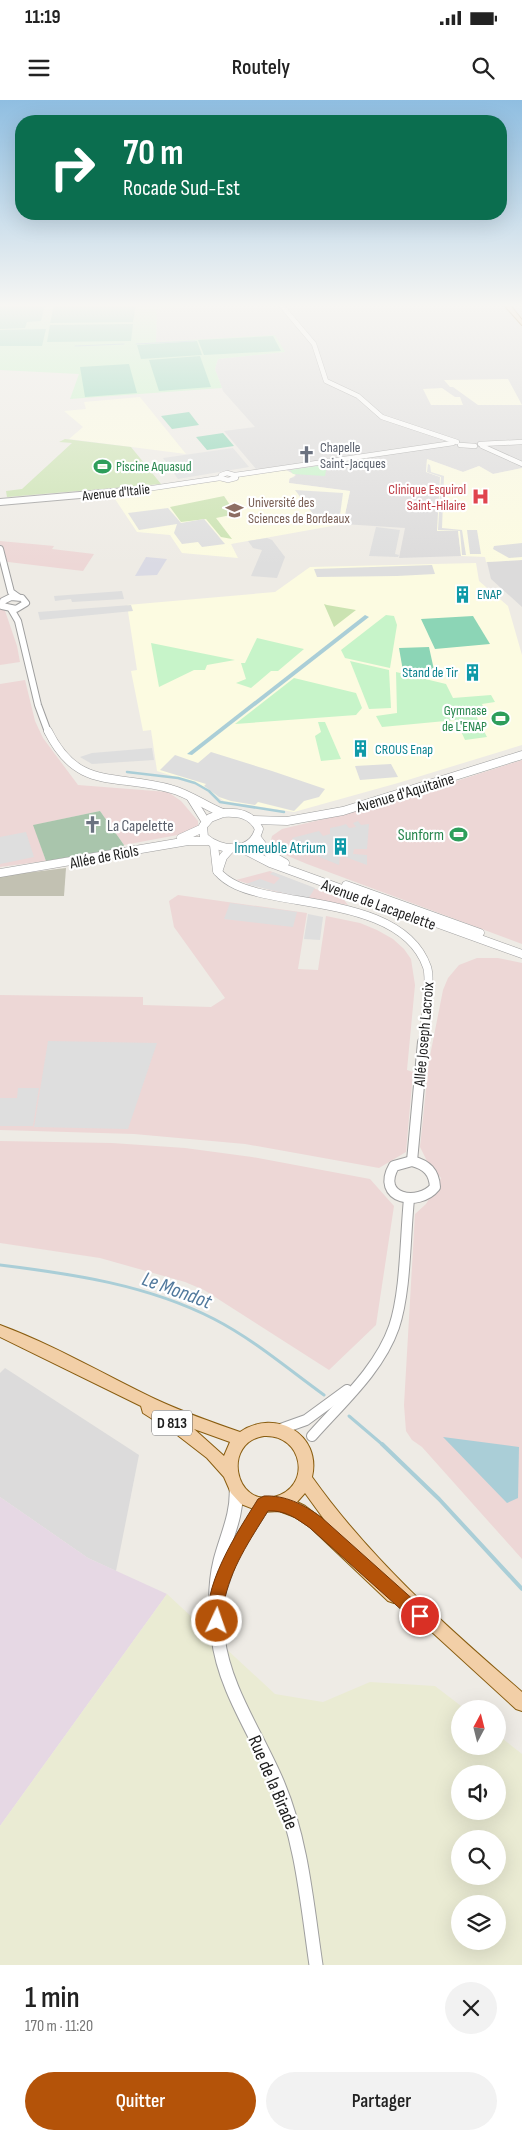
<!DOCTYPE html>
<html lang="fr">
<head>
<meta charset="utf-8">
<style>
	:root { --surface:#fff; --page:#f2f2f2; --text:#222; --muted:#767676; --accent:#b45309 }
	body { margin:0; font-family:"Sofia Sans Condensed",sans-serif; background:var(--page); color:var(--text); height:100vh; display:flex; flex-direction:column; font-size:19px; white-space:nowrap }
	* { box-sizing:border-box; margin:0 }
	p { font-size:16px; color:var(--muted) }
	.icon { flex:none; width:28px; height:28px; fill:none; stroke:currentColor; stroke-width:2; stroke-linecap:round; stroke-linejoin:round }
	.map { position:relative; height:1865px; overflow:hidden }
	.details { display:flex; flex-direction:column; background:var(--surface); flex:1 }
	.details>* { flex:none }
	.hud { position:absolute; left:15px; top:15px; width:492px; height:105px; border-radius:20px; box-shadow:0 5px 20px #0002; background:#0b6e4f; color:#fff; overflow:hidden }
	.needle { width:32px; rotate:7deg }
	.buttons { position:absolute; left:451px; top:1600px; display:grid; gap:10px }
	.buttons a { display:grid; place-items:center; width:55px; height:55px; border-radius:50%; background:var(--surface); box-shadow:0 5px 20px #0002; font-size:25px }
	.pin { position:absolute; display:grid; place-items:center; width:42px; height:42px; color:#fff; margin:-21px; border:2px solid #fff; border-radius:50%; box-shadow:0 1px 5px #0007 }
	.me { position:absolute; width:55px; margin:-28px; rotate:3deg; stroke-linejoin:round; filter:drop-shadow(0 0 4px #0008) }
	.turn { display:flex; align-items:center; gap:18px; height:105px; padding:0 25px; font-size:22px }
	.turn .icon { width:65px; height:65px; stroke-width:2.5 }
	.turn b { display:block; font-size:35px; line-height:42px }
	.round { display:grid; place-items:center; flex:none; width:52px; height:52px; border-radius:26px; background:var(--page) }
	.headline { display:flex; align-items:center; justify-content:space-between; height:85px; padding:0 25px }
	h1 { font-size:30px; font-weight:600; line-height:38px }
	.action { display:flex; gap:10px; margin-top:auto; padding:10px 25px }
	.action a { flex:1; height:58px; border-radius:30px; background:var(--accent); color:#fff; font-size:20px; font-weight:600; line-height:58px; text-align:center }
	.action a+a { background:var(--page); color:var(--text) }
	.status { display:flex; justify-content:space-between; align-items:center; height:35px; padding:0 25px; background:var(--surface); direction:ltr }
	.status svg { height:14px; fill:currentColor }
	header { display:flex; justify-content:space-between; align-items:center; height:65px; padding:0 25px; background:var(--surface); font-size:22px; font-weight:600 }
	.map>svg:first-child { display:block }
	.residential { fill:#dcdbdb }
	.commercial { fill:#edd7d6 }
	.industrial { fill:#e6d8e4 }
	.education { fill:#fcfbe1 }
	.construction { fill:#c2c1b2 }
	.farmland { fill:#eaebd3; fill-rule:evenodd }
	.grass { fill:#cbe3b1 }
	.cemetery { fill:#a9c5ac }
	.park { fill:#c7f4c9 }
	.pitch { fill:#8cd5b6 }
	.parking { fill:#dedede }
	.plaza { fill:#dadae4 }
	.water { fill:#aaced7 }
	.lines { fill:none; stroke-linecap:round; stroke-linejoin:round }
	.stream-far3 { stroke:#aaced7; stroke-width:1 }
	.stream-far2 { stroke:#aaced7; stroke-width:2.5 }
	.stream-far1 { stroke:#aaced7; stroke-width:3 }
	.stream { stroke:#aaced7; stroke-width:4 }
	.minor-far4-casing { stroke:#9f9f9f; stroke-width:5.5 }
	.minor-far3-casing { stroke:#9f9f9f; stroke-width:8 }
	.minor-far2-casing { stroke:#9f9f9f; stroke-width:9 }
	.minor-far1-casing { stroke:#9f9f9f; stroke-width:12 }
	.minor-casing { stroke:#9f9f9f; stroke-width:15 }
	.major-casing { stroke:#895d10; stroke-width:2 }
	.minor-far4 { stroke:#fff; stroke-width:4.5 }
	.minor-far3 { stroke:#fff; stroke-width:6 }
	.minor-far2 { stroke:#fff; stroke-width:8 }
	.minor-far1 { stroke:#fff; stroke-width:10 }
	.minor { stroke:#fff; stroke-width:13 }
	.major { fill:#f2cfa7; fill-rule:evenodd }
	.route { fill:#b45309; stroke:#753606 }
	.labels { text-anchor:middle; stroke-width:4.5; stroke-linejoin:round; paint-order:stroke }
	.far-worship-label { font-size:14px; fill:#5b616d; stroke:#fff; text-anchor:start }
	.far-leisure-label { font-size:14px; fill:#27864d; stroke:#fff; text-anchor:start }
	.far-health-label { font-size:14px; fill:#be3a42; stroke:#fff; text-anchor:end }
	.far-street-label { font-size:14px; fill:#1e1e1e; stroke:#fff }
	.far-education-label { font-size:14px; fill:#785e54; stroke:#fff; text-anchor:start }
	.far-culture-label { font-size:14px; fill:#0d838f; stroke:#fff; text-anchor:start }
	.shield { fill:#fff; stroke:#626262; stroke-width:1 }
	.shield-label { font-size:15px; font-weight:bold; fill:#1e1e1e }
	.street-label { font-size:16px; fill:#1e1e1e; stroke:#fff }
	.worship-label { font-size:16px; fill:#5b616d; stroke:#fff; text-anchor:start }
	.leisure-label { font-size:16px; fill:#27864d; stroke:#fff; text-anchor:end }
	.culture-label { font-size:16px; fill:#0d838f; stroke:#fff; text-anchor:end }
	.near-street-label { font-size:19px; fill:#1e1e1e; stroke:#fff }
	.near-water-label { font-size:21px; font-style:italic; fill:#527a9d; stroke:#fff }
</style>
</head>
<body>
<div class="status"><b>11:19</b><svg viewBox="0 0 49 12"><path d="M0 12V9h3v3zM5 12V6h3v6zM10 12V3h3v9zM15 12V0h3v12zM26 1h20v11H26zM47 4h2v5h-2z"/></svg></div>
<header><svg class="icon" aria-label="menu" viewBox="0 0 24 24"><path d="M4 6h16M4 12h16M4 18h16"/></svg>Routely<svg class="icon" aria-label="search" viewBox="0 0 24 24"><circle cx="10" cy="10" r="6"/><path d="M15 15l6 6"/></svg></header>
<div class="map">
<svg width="522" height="1865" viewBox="0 0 522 1865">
	<rect width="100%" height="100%" fill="#eeebe5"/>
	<g class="residential">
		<path d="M200,205h322v163l-29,6 -14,-8 -16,6 -36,-13 -1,13 14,5 18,54 3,25 -62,2 6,-30 -62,-4 7,-33 -61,-8 1,-5 5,-1 -14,-11 -25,3 -32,-38 31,-4 -32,-36 -8,-22 3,-10 67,-7 -129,-10 1,-33z"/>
		<path d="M522,460v47l-31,-28 -4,-17z"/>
		<path d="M5,1268l134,87 -23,116 -28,-13 -88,-61v-124z"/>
	</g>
	<g class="commercial">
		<path d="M0,441l54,5 -2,3 42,5 -11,17 -83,-10z"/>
		<path d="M0,496l17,50 3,16 -20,3z"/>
		<path d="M25,580l10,41 8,17 35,47 90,7 13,9 17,20v6l-10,6 -64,12 -24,-34 -66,14 12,36 -46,6v-183z"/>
		<path d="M522,660v184l-215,-80 -31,-13 -6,-6 2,-9 10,-7 100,-24z"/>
		<path d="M270,771l74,29 4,5 -68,-12 -44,-13z"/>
		<path d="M178,795l129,18 -9,56 20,1 8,-54 34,7 17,7 16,9 11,10 7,10 4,26 -8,85 6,2 -7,80 -27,16 -134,-24 -111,-10 -134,-4v-135l143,2v8l68,2 14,-9 -51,-71 -5,-26z"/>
		<path d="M477,858h21l24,5v596l-100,-112 -10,-7 -6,-9 -2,-26 11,-191 11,-10 15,-26 -13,-15 -8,-16 9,-86 14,-71 5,-12 11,-13z"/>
		<path d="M0,1041l112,2 73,5 67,9 118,22 24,27 -18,119 -47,45 -125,-80 -19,-8 -85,-24 -100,-15z"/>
	</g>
	<path class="industrial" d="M0,1397l88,61 79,36 -167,232z"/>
	<g class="education">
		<path d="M508,279l14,26h-44l-25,-18h-3l-6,-7z"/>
		<path d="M442,288l13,9h5l3,8h-32l-8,-16z"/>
		<path d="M140,297l46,57 -117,-15 14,-12 -19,-16 22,-2 -2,-7z"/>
		<path d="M427,359l36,13 16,-6 14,8 29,-6v92l-36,2 -1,-5 -24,-1 -3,-25h-21l3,-54 -14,-5z"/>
		<path d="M286,370l10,5 -7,4v4l61,8 -7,33 -112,20 7,14 -56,-5 -12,-18 -33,-3 -24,-36 105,-15h13l9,-4z"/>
		<path d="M476,463l3,18 29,25 14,49v90l-124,38 -104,29 -70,-11 -23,-16 -44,-14 -6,-41 -8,1 -12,-60 6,-1 -10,-65 148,-13 35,-25z"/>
	</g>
	<path class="construction" d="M66,768l-2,28h-64v-20z"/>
	<path class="farmland" d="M167,1494l108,100 48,8 47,-20 65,4 30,23h-5v37h38v-11l24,19v211h-522v-139zM460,1674h38v37h-38zM460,1739h38v37h-38zM460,1804h38v37h-38z"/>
	<g class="grass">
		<path d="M65,339l66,8 30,37 -154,13 -1,-6 16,-2 50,-46 -13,-1z"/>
		<path d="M224,396l12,18 -20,4 16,21 -11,-2 -15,-18 -25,3 -11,-15z"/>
		<path d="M324,504l3,1 29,5 -22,17z"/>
	</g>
	<path class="cemetery" d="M100,711l24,34 -2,3 -76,13 -13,-36z"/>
	<g class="park">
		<path d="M0,205h200l-43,4 -1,33 119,-7 10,17 -67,7 -3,10 7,19 -152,11 9,-25 -79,-4z"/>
		<path d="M366,359l-2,7 -37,-1 -2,11 -32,-2 -3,-4z"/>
		<path d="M386,515l8,1 3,9 -7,43 -45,-10 -4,-8z"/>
		<path d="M257,538l47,11 -26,22h-7l-20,17 -15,-5 10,-4 -5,-16h4z"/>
		<path d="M151,543l84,17 -28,5 -2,5h-11l-35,17z"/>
		<path d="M350,561l39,9 2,38 -22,1z"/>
		<path d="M396,572l50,12 7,14 38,-3 4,7 -13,2 2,4 -11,2 14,27 -22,3 -9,-20 -74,7 -6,-11 21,-3z"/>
		<path d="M294,578l62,15 6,15 -6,7 -121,9z"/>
		<path d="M318,622h7l16,37 -20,2 -6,-25 6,-4z"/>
	</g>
	<g class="pitch">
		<path d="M0,205h45l-4,16 -14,1 -2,6 -25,1z"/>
		<path d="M51,205h85l-3,17 -83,1 4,-17z"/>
		<path d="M133,224l-2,17 -84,1 3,-17z"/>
		<path d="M46,229l-4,17h-42v-16z"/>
		<path d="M273,236l8,15 -77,4 -6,-15z"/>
		<path d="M197,241l5,14 -61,4 -4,-14z"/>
		<path d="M200,256l11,31 -52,4 -10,-31z"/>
		<path d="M129,264l8,29 -52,4 -5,-30z"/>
		<path d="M189,312l10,13 -27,4 -11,-13z"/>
		<path d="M223,333l11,13 -27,4 -11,-13z"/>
		<path d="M473,516l17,28 -55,5 -14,-30z"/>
		<path d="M429,547l5,23 -31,1 -4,-23z"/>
	</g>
	<g class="parking">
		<path d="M233,348l16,19 -71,12 -15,-21z"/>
		<path d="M428,364l2,1 1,7 13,4 -2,52 20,2 4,25h-4l-2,-24 -22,-1 3,-53 -14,-5z"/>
		<path d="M295,390l48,3 -3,22 -27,-1z"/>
		<path d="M168,408l13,15 23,-4 21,25 -23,3 -4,-5 -16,2 -8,-11 3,-9 -38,6 -11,-17z"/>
		<path d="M376,427l24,3 -5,24 4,1 -1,2 -29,-1z"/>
		<path d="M467,430h10l4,24h-11z"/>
		<path d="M267,438l5,2 13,17 -8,21 -26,-2 11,-26 -9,-2 -5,-7z"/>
		<path d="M522,443v14l-13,1 -16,-9 1,-3z"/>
		<path d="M432,465l3,9 -38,2 -80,1 -3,-8z"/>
		<path d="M122,491l2,8 -52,3 -1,-3 -16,2 -1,-5z"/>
		<path d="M131,505l2,6 -93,9 -2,-8z"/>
		<path d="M152,648l2,12 -62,4 -12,-7 12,-4z"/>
		<path d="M211,652l61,19 53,18 -6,8 -15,4 -10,10 -36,-9 -3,3 -24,-4 -12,-4 -15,-11 2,-2 -46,-14 15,-15 23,8z"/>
		<path d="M391,664l7,13 -38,3 -5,-14z"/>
		<path d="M358,721l3,4 8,-1 -2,25h-13l-1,5 14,1v10l-27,-10 -1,10 -51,-21 7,-2 -3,-4 27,-7 4,5 7,-2v-6l10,-2 6,-2 3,4 7,-1 -3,-4z"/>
		<path d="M26,732l8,25 -34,7v-27z"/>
		<path d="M273,772l42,16 -7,11 -62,-15 14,-5 14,5 6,-6 -10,-4z"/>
		<path d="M230,803l67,9 -4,15 -69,-8z"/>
		<path d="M308,814l15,3 -3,23 -16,-1z"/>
		<path d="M48,941l109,2 -29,86 -94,-2z"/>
		<path d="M18,988h21l-6,38h-33v-28h17z"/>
	</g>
	<path class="plaza" d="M146,457l21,2 -10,16 -22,1z"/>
	<g class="water">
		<path d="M365,515l4,2 -177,138 -5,-1z"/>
		<path d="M443,1337l76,10 -1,51 -11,5z"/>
	</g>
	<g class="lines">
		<g class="stream-far3">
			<path d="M136,244l59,-3"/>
			<path d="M75,246l49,-2"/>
		</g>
		<path class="stream-far2" d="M127,672l51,6 17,5 14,8 11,11 64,10"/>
		<g class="stream-far1">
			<path d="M0,1165c73,9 148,20 214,54 39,20 74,50 110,76"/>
			<path d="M349,1316l34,29"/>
		</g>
		<path class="stream" d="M382,1344l57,55 83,90"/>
		<defs>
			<g id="minor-far4">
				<path d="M281,205l33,39 12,37 32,15 24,21 75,25"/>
				<path d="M480,344l42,-2"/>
				<path d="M460,345l15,1"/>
				<path d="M482,346l40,18"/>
				<path d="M227,373l7,2 2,3 -8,2 -8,-2 1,-3z"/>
				<path d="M235,375l218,-32"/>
				<path d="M126,392l94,-14"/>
			</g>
			<g id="minor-far3">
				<path d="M0,402l137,-12"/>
				<path d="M0,449l11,43 7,5"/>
				<path d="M11,497l11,1 4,5 -10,6 -14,-3 1,-5z"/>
				<path d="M11,509l7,12 20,84 10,27"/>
			</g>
			<g id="minor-far2">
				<path d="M48,631c30,61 68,42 123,58 19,5 34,17 52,24"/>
				<path d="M191,698l15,24"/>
				<path d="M223,713c15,-1 29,1 36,16 -7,26 -38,23 -55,8l-1,-11 7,-8z"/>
				<path d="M254,720l33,1 56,-10 179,-56"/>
				<path d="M181,738l22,-10"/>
				<path d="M257,738l12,16 16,9"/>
				<path d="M214,745l3,26c11,13 27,18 43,22 52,13 146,13 167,74 5,15 -3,58 -4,76"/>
				<path d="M239,747l31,16 252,91"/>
				<path d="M218,772l5,-15 8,-9"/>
				<path d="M0,773l188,-32h19"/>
				<path d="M346,785l134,48"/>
			</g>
			<g id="minor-far1">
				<path d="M412,1061l11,-119"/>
				<path d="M412,1061c15,4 22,11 23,26 -16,20 -60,12 -41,-21z"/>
				<path d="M278,1330l28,-10 41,-30"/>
				<path d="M312,1336c29,-33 67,-66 82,-109 12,-36 11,-89 15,-128"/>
			</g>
			<g id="minor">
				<path d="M236,1388c2,26 -10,49 -16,73 -6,24 -5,52 -2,76 6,52 40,99 60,147 24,57 29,120 38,181"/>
				<path d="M219,1492l13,-38 32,-50"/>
			</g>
			<g id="major">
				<path d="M504,205h6l12,15v5z"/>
				<path d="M0,1225c54,20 103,49 155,74 28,13 56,23 85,33 35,-24 82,2 72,45 59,83 134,149 210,215v19l-6,-2 -118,-108 -4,2 -6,-2 -78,-74 -15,-10 -16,-6 -18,1 -20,-8 -10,-11 -7,-16 -17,-19 -31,-24 -33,-21 -2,-7 -141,-69zM194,1329l36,13 -6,14zM264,1336c40,-2 48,52 10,61 -40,10 -52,-55 -10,-61zM305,1393l21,29 -21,-16 -8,-4z"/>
			</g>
		</defs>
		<use href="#minor-far4" class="minor-far4-casing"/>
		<use href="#minor-far3" class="minor-far3-casing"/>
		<use href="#minor-far2" class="minor-far2-casing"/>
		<use href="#minor-far1" class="minor-far1-casing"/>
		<use href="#minor" class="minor-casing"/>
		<use href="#major" class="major-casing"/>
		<use href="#minor-far4" class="minor-far4"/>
		<use href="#minor-far3" class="minor-far3"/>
		<use href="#minor-far2" class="minor-far2"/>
		<use href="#minor-far1" class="minor-far1"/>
		<use href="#minor" class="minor"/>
		<use href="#major" class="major"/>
	</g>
	<linearGradient id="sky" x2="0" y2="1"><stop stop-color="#8fbee1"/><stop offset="0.44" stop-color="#f7f6f3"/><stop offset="1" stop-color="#f7f6f3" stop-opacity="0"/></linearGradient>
	<rect width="522" height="466" fill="url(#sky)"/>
	<path class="route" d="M264,1396c21,-1 39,8 57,21l105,94 3,5 -3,6 -6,3 -5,-3 -105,-94c-14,-10 -25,-18 -42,-17 -18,29 -38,58 -44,92 -1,9 2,15 -1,24l-6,2 -6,-2c-14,-35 29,-99 47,-128z"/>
	<defs>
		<symbol id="church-bare" viewBox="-9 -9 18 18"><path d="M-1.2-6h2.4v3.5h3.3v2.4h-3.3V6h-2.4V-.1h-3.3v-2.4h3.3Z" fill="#6b7280" stroke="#fff" stroke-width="2.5" paint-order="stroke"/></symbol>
		<symbol id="stadium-bare" viewBox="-9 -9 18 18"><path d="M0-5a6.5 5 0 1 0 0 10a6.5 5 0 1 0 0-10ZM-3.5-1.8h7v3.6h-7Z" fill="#2e9e5b" stroke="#fff" stroke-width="2.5" paint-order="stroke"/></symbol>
		<symbol id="hospital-bare" viewBox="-9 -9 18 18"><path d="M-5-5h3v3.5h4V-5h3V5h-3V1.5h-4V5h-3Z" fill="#e0444e" stroke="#fff" stroke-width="2.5" paint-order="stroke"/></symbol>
		<symbol id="university-bare" viewBox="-9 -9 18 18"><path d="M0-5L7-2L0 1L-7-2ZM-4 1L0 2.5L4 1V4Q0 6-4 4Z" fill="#8d6e63" stroke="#fff" stroke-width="2.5" paint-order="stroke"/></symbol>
		<symbol id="building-bare" viewBox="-9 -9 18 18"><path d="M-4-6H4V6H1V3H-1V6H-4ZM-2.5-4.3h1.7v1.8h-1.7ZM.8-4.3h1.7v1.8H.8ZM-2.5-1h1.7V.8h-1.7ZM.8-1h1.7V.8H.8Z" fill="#0f9aa8" stroke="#fff" stroke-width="2.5" paint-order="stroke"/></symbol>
	</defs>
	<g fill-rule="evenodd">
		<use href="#church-bare" x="294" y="342" width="25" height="25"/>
		<use href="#stadium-bare" x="90" y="354" width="25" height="25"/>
		<use href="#hospital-bare" x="468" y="384" width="25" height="25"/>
		<use href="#university-bare" x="222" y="398" width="25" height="25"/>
		<use href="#building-bare" x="450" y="482" width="25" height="25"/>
		<use href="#building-bare" x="460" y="560" width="25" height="25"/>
		<use href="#stadium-bare" x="488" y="606" width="25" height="25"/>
		<use href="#building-bare" x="348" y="636" width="25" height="25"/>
		<use href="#church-bare" x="80" y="712" width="25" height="25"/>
		<use href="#stadium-bare" x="446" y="722" width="25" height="25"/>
		<use href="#building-bare" x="328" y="734" width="25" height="25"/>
	</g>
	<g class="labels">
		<g class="far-worship-label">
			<text x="320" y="352">Chapelle<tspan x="320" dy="16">Saint-Jacques</tspan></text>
		</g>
		<g class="far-leisure-label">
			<text x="116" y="371">Piscine Aquasud</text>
			<text x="487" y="615" text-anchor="end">Gymnase<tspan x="487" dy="16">de L'ENAP</tspan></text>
		</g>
		<g class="far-health-label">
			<text x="466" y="394">Clinique Esquirol<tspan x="466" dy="16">Saint-Hilaire</tspan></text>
		</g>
		<g class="far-street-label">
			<text transform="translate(116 392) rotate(-6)" y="5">Avenue d'Italie</text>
		</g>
		<g class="far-education-label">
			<text x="248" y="407">Université des<tspan x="248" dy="16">Sciences de Bordeaux</tspan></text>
		</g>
		<g class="far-culture-label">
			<text x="477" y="499">ENAP</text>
			<text x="458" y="577" text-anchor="end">Stand de Tir</text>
			<text x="375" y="654">CROUS Enap</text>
		</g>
		<rect class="shield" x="152" y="1310.5" width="40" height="25" rx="4"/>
		<g class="shield-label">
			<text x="172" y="1328">D 813</text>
		</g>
		<g class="street-label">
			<text transform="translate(405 692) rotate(-17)" y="6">Avenue d'Aquitaine</text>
			<text transform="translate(104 756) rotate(-11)" y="6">Allée de Riols</text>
			<text transform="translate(379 804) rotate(20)" y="6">Avenue de Lacapelette</text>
			<text transform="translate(423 934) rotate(-85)" y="6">Allée Joseph Lacroix</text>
		</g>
		<g class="worship-label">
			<text x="107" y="731">La Capelette</text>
		</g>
		<g class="leisure-label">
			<text x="444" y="740">Sunform</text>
		</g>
		<g class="culture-label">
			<text x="326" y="753">Immeuble Atrium</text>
		</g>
		<g class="near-street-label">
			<text transform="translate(274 1682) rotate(67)" y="7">Rue de la Birade</text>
		</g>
		<g class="near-water-label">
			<text transform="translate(177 1190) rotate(20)" y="7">Le Mondot</text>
		</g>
	</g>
</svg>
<div class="buttons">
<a><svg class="needle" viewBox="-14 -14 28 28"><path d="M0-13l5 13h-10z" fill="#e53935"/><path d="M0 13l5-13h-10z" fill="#767676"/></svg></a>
<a><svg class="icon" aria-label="sound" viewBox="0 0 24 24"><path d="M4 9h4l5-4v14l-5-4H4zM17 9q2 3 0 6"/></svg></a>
<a><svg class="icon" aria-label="search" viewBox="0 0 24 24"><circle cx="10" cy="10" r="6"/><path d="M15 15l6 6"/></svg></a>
<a><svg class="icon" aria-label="layers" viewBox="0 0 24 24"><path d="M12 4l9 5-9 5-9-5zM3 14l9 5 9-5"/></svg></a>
</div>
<div class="pin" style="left:420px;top:1516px;background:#d93025"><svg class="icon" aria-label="arrive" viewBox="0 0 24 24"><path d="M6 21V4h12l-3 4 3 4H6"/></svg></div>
<svg class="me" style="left:217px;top:1521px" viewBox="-20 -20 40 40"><circle r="17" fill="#b45309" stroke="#fff" stroke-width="3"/><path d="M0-11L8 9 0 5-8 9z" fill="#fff"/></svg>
<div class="hud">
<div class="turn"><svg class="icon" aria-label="right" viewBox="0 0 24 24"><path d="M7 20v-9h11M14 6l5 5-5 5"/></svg><div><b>70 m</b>Rocade Sud-Est</div></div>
</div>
</div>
<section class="details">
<div class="headline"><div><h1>1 min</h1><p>170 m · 11:20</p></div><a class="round"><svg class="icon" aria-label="close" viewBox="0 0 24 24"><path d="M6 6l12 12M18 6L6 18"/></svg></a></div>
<div class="action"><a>Quitter</a><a>Partager</a></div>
</section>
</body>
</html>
